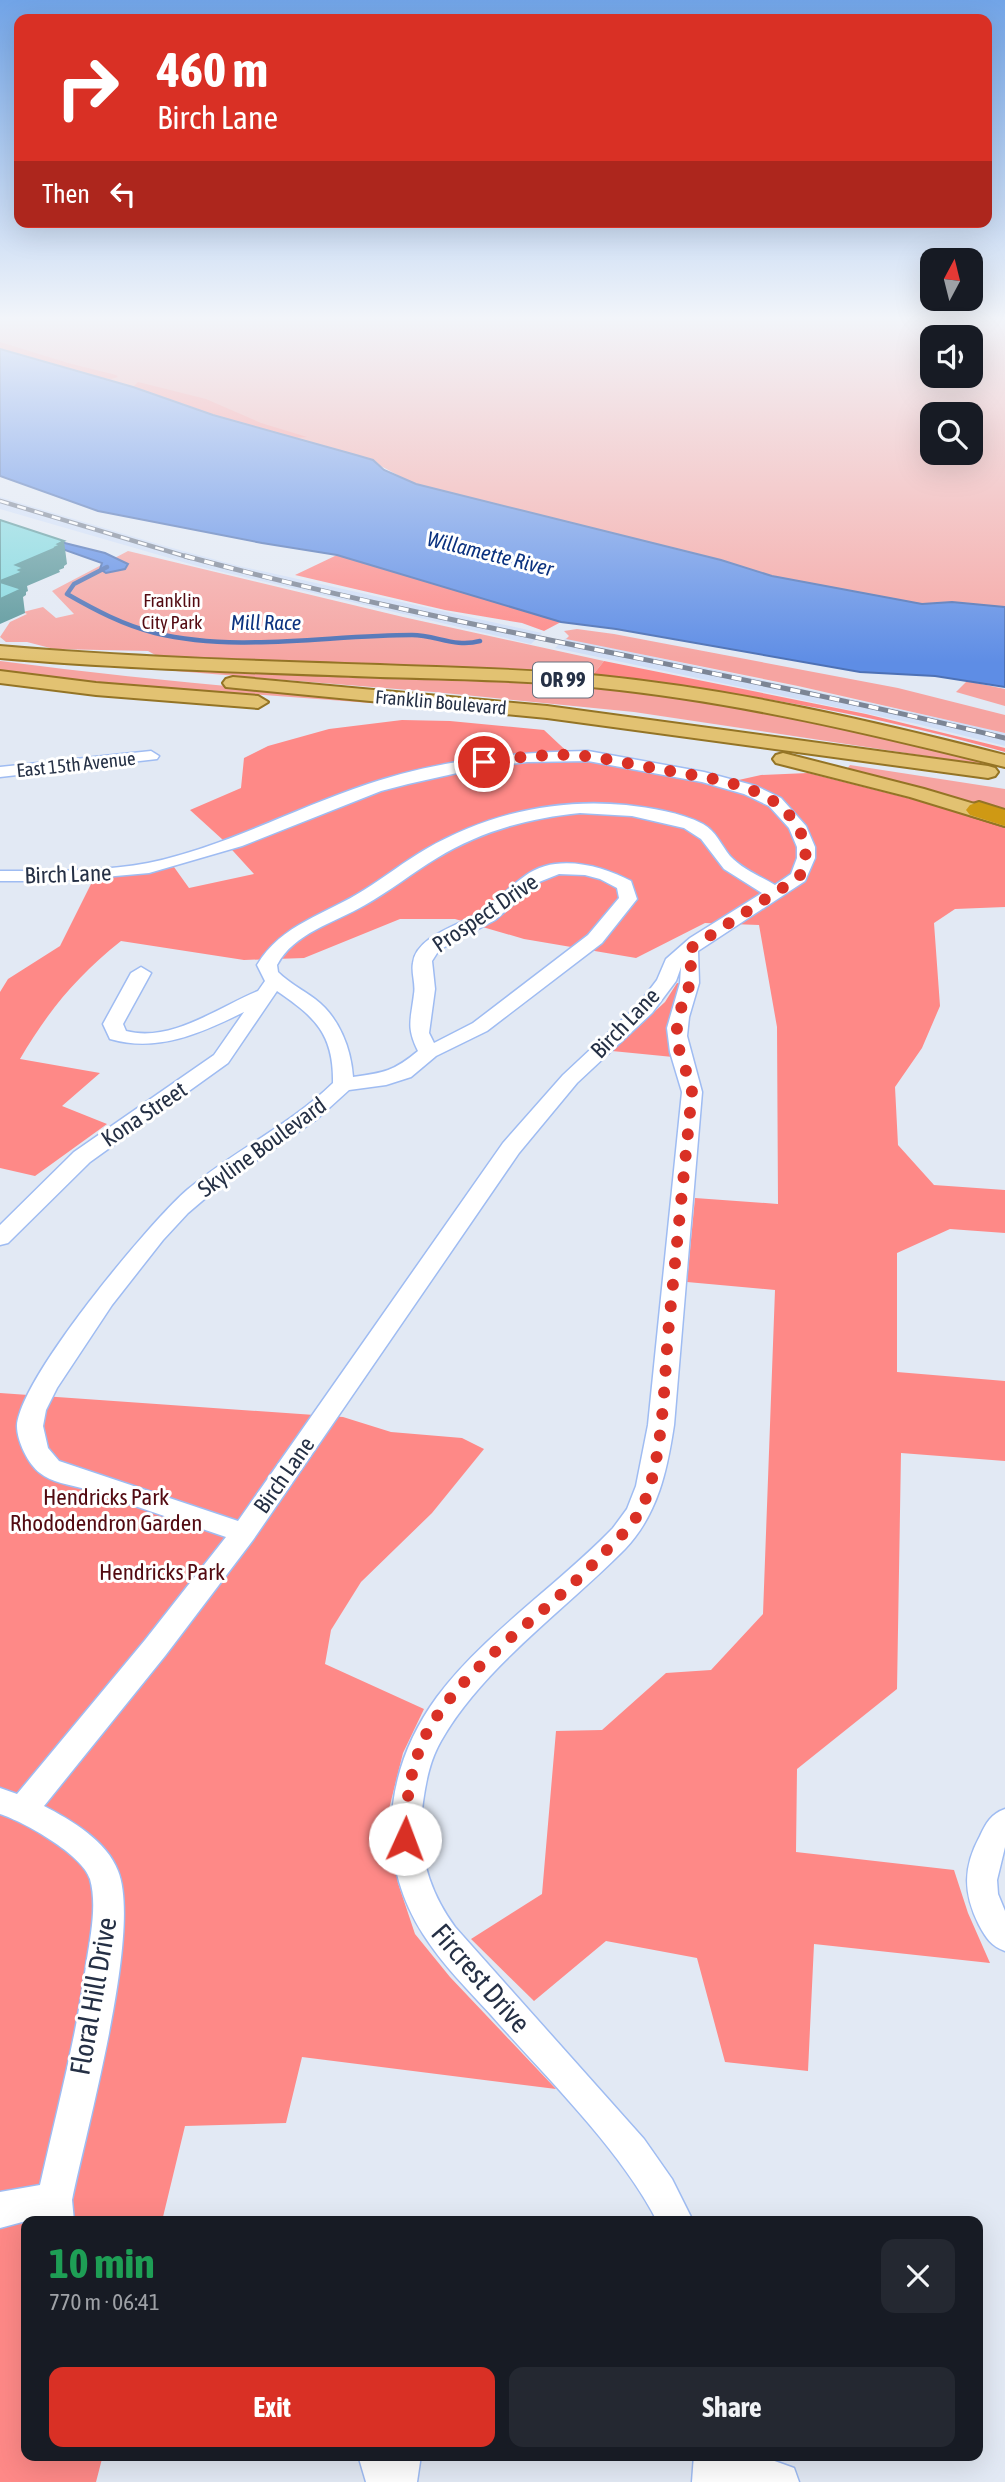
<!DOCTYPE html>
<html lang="en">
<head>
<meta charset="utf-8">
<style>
	:root { --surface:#171b24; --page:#242831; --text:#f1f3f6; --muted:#9ea1a6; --accent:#d93025 }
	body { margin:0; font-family:"Asap Condensed",sans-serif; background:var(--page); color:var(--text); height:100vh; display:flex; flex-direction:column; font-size:26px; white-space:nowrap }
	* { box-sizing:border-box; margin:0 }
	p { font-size:23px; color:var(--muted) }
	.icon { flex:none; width:38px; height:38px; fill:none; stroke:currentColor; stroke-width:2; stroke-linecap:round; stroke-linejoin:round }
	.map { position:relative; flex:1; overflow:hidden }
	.details { position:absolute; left:21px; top:2216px; width:962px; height:245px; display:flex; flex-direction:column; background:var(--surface); border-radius:14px; box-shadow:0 7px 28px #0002 }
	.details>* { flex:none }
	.banner { position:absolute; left:14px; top:14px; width:978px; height:214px; border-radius:14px; box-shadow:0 7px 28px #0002; background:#d93025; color:#fff; overflow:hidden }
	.needle { width:46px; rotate:7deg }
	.fabs { position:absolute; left:920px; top:248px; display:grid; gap:14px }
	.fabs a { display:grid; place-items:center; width:63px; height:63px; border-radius:14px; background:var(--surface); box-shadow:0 7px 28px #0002; font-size:35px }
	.pin { position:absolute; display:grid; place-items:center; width:60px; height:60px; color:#fff; margin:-30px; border:4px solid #fff; border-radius:50%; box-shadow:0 2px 7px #0007 }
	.me { position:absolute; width:77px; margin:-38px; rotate:2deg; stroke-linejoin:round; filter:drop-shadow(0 0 5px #0008) }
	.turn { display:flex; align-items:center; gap:24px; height:147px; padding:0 28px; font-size:32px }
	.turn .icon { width:91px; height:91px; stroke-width:2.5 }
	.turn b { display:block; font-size:49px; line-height:60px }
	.then { display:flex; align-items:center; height:66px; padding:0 28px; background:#0003; gap:14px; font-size:26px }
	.round { display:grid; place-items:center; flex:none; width:74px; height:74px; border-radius:14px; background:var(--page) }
	.summary { display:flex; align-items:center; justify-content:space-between; height:119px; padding:0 28px }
	h1 { font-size:42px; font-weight:700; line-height:52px; color:#1e9e55 }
	.primary-button { display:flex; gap:14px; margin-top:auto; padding:14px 28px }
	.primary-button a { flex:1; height:80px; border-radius:14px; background:var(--accent); color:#fff; font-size:28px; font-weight:700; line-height:80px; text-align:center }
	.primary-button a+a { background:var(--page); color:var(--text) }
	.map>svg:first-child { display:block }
	.built { fill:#d1dff7 }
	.green { fill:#f6a4a1; fill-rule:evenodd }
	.forest { fill:#fe8987 }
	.water { fill:#5e8de5; stroke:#4d71b5; stroke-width:2 }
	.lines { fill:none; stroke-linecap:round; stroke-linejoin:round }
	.stream { stroke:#4d71b5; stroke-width:4.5 }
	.minor-casing { stroke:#9fbcf2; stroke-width:3 }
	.major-casing { stroke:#947425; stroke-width:4 }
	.highway-casing { stroke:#947425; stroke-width:4 }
	.minor { fill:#fff; fill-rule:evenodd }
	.major { fill:#e2c272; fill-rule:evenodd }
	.highway { fill:#cf9914; fill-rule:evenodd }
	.rail-far1-casing { stroke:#7c8595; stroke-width:4.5 }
	.rail-casing { stroke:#7c8595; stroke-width:5 }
	.rail-far1 { stroke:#fff; stroke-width:2.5; stroke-dasharray:9; stroke-linecap:butt }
	.rail { stroke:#fff; stroke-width:3.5; stroke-dasharray:10; stroke-linecap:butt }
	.shaded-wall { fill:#5c989c }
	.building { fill:#84d9df; stroke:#5c989c; stroke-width:2 }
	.route { stroke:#d93025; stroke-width:12; stroke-dasharray:0 21.6 }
	.labels { text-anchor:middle; stroke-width:6; stroke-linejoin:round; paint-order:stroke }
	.far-park-label { font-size:19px; fill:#530a11; stroke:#fff }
	.far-street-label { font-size:19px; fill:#253045; stroke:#fff }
	.far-water-label { font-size:21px; font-style:italic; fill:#0b327f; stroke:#fff }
	.shield { fill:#fff; stroke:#666e7d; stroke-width:2 }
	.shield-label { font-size:21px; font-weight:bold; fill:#253045 }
	.street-label { font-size:23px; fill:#253045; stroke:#fff }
	.park-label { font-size:23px; fill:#530a11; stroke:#fff }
	.near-street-label { font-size:28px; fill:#253045; stroke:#fff }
</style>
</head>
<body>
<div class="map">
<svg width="1005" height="2482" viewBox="0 0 1005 2482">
	<rect width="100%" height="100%" fill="#e2e9f4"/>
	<g class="built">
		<path d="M0,497l165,49 74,20 303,67 -11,11 -334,-78 -197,-57z"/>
		<path d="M566,638l419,90 20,5v13l-88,-22 -362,-76z"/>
	</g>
	<g class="green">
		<path d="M0,315h1005v292l-53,-5 -30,2 -150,-28 -51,-16 -305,-76c-21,-9 -39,-22 -60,-29l-143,-40 -80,-28 -133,-38zM933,338h38v38h-38zM933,415h38v38h-38z"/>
		<path d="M128,551l275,66 201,44 -12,15 -433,-19 -11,-6 -94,-2 -27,-7h-21l-6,-5 10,-15 17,-8 -4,-2 20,-5 13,11 18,-4 -22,-23z"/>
		<path d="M577,629l37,5 284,54 107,27v18l-207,-47 -232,-47 3,-3 -5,-5z"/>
		<path d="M0,661c172,23 345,34 517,53l-453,-34 -64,-9z"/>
		<path d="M101,665c176,11 354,7 530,27 127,14 250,43 374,73v3l-371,-56 -200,-20z"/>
		<path d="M967,681l38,8v17l-49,-14z"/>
		<path d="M850,765l155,24v22l-158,-42z"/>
	</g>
	<g class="forest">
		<path d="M0,342l68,21 48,12 2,2 -7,2 -13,-2 -98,-28z"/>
		<path d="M138,382l68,17 55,24 46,14 -12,1 -82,-23 -80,-28z"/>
		<path d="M337,555l224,67 -17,9 -22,-8 -77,-13 -150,-35z"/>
		<path d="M604,661l262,53 139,34v4c-135,-39 -274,-62 -413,-76z"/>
		<path d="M402,720l48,1 94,9 31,29 141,26 45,-10 47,-2 131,33 66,22v79l-50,2 -21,14 6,83 -18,42 -27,39 3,58 36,40 71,5v43l-55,-4 -53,24v119l108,9v80l-104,-8 -4,236 -100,80 -1,83 158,18 14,43 22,50 -176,-19 -6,127 -83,-9 -28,-104 -91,-17 -72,60 -63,-62 71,-45 14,-163 46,-1 64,-57 45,-3 52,-56 12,-324 -88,-8 8,-84 83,6 -1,-177 -18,-102 -54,-2 -69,35 -112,-19 -69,-20h-55l-96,39 -60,2 -123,-19c-44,35 -73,70 -101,118l80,14 -38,33 45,18 -72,52 -35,-8v-176l8,-13 52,-33 33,-66 81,-13 15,21 65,-14 -31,-34 -33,-30 51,-22 3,-30 24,-12 61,-17z"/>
		<path d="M677,983l7,1 -11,73 -61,-6 53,-49z"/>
		<path d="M0,1393l343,24 48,15 71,6 22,11 -52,64 -71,69 -30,48 -6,34 99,45 -21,44 -16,64 11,66 17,51 35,43 106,112 -254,-32 -16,66 -101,3 -23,95h-136v234h77l-7,27h-96z"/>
	</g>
	<g class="water">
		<path d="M0,349l133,38 80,28 143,40 17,5 11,10 32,14 305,76 51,16 150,28 30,-2 53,5v80l-70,-11 -75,-4 -244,-43 -55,-7 -224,-67 -75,-12 -164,-32 -98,-35z"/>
		<path d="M0,527l105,26 23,11 -3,5 -19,4 -6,-4 2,-6z"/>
	</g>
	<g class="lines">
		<path class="stream" d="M107,567l-33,17 -7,10c28,16 56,31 88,39 82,20 173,2 257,2 24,0 43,13 68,6"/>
		<defs>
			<g id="minor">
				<path d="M151,751l8,5 -2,3 -157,18v-10z"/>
				<path d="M588,751l116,21 52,14 25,12 25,28 9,21v11l-10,23 -107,70 1,32 -10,34 -2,19 15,56 -28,333c-7,46 -16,89 -49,124 -59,60 -143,119 -184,192 -11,19 -15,40 -18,61 -7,46 5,88 32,125l189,212 28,40 21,42h-36c-36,-71 -113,-146 -166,-206 -24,-26 -49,-51 -68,-81 -49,-77 -38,-166 14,-237 47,-63 121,-112 176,-169l14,-19 9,-23 12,-61 34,-333 -12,-40 -3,-24 13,-45 1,-16 -5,14 -24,32 -75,70 -58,70 -266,387 -88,116 -121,150c27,14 63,35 74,65 24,60 -32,260 -46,329l2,21h-48l-26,7v-36l40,-7c17,-75 37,-150 47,-226 4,-25 10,-55 3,-80 -8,-25 -66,-57 -90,-65v-26l17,6 128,-154 81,-103c-47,-16 -94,-32 -141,-48 -14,-4 -35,-7 -45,-16 -12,-9 -23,-32 -23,-47 3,-48 131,-202 170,-236 46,-39 102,-64 146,-107 1,-49 -18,-66 -56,-92l-49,72 -138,99 -82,81 -8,2v-20l74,-73 140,-97 30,-43c-43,21 -86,41 -134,27l-7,-15 28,-51 10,-6 10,6 -28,51 3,7c45,12 93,-24 132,-40l7,-10 -8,-16c24,-41 70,-51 107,-75 21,-13 41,-29 62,-41 61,-35 130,-51 200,-44 25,3 54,7 77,19 13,7 18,21 27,32 12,13 30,20 45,29l16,-11 6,-16v-11l-8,-19 -20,-22 -25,-12 -42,-12 -114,-21 -61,1 -43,5 -76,17 -27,7 -139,55 -93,27 -90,8h-59v-10c48,0 101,1 148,-8 77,-16 147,-55 220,-79 71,-24 146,-32 220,-33zM580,813l52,3 52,12 17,11 23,30 38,24 -72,45 -24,21 -9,21 -19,25 -75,70 -60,68 -265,378 -179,-60 -11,-13 -5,-22 3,-16 11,-22 55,-83 51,-65 25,-27 34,-29 95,-65 32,-29 37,-5 25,-8 25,-21 51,-25 115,-88 35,-44 -6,-18c-30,-16 -76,-28 -106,-5 -16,11 -29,27 -46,37 -19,12 -63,23 -66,50 -2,10 3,21 1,31 -3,26 -8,33 4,57 -24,20 -34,22 -65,26 -2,-29 -14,-60 -38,-78 -12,-9 -26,-16 -37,-27l-1,-7c17,-32 57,-42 88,-60 25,-14 47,-32 72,-47 44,-27 92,-40 143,-45zM559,874l26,1 15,4 17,9 2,10 -31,37 -115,88 -39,20 -5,-10 6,-44 -3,-28 7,-11 56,-30 44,-38z"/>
				<path d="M1005,1809v38l-8,33 1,14 7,17v40c-14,-5 -19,-13 -26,-26 -16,-32 -16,-58 1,-89 6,-13 11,-22 25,-27z"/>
				<path d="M358,2455h63l-4,27h-51z"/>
				<path d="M694,2455h64l36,13 5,14h-107z"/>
			</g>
			<g id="major">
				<path d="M0,646c126,11 253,15 380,19 73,3 148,4 221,11 137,14 271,45 404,79v12c-133,-33 -267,-65 -404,-79 -73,-8 -148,-9 -221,-11 -127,-5 -254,-8 -380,-19z"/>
				<path d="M0,671l96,12 162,13 10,6 -10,6 -162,-13 -96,-12z"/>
				<path d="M233,677l314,29 441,60 7,2 3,4 -3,4 -7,2 -441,-60 -321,-31 -3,-4 3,-4z"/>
				<path d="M783,753l141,36 81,24v13l-95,-29 -134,-34 -3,-4 3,-4z"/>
			</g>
			<path id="highway" d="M979,802l26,8v16l-35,-11 -4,-5 4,-5z"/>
		</defs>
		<use href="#minor" class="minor-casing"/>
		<use href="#major" class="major-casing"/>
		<use href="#highway" class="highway-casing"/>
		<use href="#minor" class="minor"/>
		<use href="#major" class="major"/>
		<use href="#highway" class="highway"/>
		<defs>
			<path id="rail-far1" d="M0,501l191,57"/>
			<path id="rail" d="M185,556c270,73 548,115 820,182"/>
		</defs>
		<use href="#rail-far1" class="rail-far1-casing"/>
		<use href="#rail" class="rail-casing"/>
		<use href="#rail-far1" class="rail-far1"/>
		<use href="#rail" class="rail"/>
	</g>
	<path class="shaded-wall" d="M64,541l3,23 -3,2v2l-5,2 1,2 -33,14 1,5 -2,1v3l-3,2 2,16 -25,11v-43l16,-16z"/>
	<g class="building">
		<path d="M0,520l64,21 -6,3 3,1 -7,3h2l-40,17 8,3 -5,2 4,2 -23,9z"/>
		<path d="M0,582l22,7 -22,10z"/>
	</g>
	<linearGradient id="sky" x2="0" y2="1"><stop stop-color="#71a4e7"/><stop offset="0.48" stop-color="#f2f5fa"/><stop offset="1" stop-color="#f2f5fa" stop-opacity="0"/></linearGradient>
	<rect width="1005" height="663" fill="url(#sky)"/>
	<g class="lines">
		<path class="route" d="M405,1839c1,-35 4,-66 18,-98 30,-68 121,-125 172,-179 15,-16 34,-31 45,-51 23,-43 24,-127 28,-177 8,-81 16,-162 24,-242 -4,-21 -17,-43 -15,-64 3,-33 21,-39 11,-78l111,-73c19,-32 -7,-68 -36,-82 -31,-15 -66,-19 -99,-25 -31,-5 -63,-14 -95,-15 -29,-1 -57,3 -85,7"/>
	</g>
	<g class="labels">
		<g class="far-park-label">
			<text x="172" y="607">Franklin<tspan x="172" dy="22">City Park</tspan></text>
		</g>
		<g class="far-street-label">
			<text transform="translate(441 702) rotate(5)" y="7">Franklin Boulevard</text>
			<text transform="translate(76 764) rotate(-6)" y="7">East 15th Avenue</text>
		</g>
		<g class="far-water-label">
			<text transform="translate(490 554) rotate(14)" y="7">Willamette River</text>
			<text x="266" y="630">Mill Race</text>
		</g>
		<rect class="shield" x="533" y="662.5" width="60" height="35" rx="5"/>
		<g class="shield-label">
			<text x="563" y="687">OR 99</text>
		</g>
		<g class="street-label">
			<text transform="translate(68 874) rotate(-2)" y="8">Birch Lane</text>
			<text transform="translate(485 913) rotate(-34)" y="8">Prospect Drive</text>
			<text transform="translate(625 1023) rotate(-46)" y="8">Birch Lane</text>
			<text transform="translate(144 1114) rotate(-34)" y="8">Kona Street</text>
			<text transform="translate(262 1147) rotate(-36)" y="8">Skyline Boulevard</text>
			<text transform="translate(284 1475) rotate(-55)" y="8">Birch Lane</text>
		</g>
		<g class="park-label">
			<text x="106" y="1505">Hendricks Park<tspan x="106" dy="26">Rhododendron Garden</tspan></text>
			<text x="162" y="1580">Hendricks Park</text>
		</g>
		<g class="near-street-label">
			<text transform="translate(481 1978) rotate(49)" y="10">Fircrest Drive</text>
			<text transform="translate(93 1996) rotate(-80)" y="10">Floral Hill Drive</text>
		</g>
	</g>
</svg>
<div class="fabs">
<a><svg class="needle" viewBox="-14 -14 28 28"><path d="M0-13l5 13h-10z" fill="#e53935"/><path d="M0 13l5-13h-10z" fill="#9ea1a6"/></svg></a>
<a><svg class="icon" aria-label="sound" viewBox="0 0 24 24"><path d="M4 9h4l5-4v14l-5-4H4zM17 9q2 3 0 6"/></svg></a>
<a><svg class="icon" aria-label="search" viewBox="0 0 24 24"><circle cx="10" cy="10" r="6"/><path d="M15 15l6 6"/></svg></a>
</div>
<div class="pin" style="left:484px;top:762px;background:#d93025"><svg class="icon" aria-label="arrive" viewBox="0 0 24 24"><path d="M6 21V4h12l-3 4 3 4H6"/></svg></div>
<svg class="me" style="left:405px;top:1839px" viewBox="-20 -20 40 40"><circle r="19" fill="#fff"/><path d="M0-13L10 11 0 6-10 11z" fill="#d93025"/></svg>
<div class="banner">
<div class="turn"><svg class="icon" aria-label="right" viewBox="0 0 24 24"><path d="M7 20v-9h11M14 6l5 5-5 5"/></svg><div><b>460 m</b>Birch Lane</div></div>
<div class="then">Then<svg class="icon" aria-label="left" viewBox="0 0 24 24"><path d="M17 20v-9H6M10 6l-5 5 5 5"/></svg></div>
</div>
<section class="details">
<div class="summary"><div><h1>10 min</h1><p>770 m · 06:41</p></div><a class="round"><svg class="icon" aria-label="close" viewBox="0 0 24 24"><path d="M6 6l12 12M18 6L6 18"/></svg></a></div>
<div class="primary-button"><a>Exit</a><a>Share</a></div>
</section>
</div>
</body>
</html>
